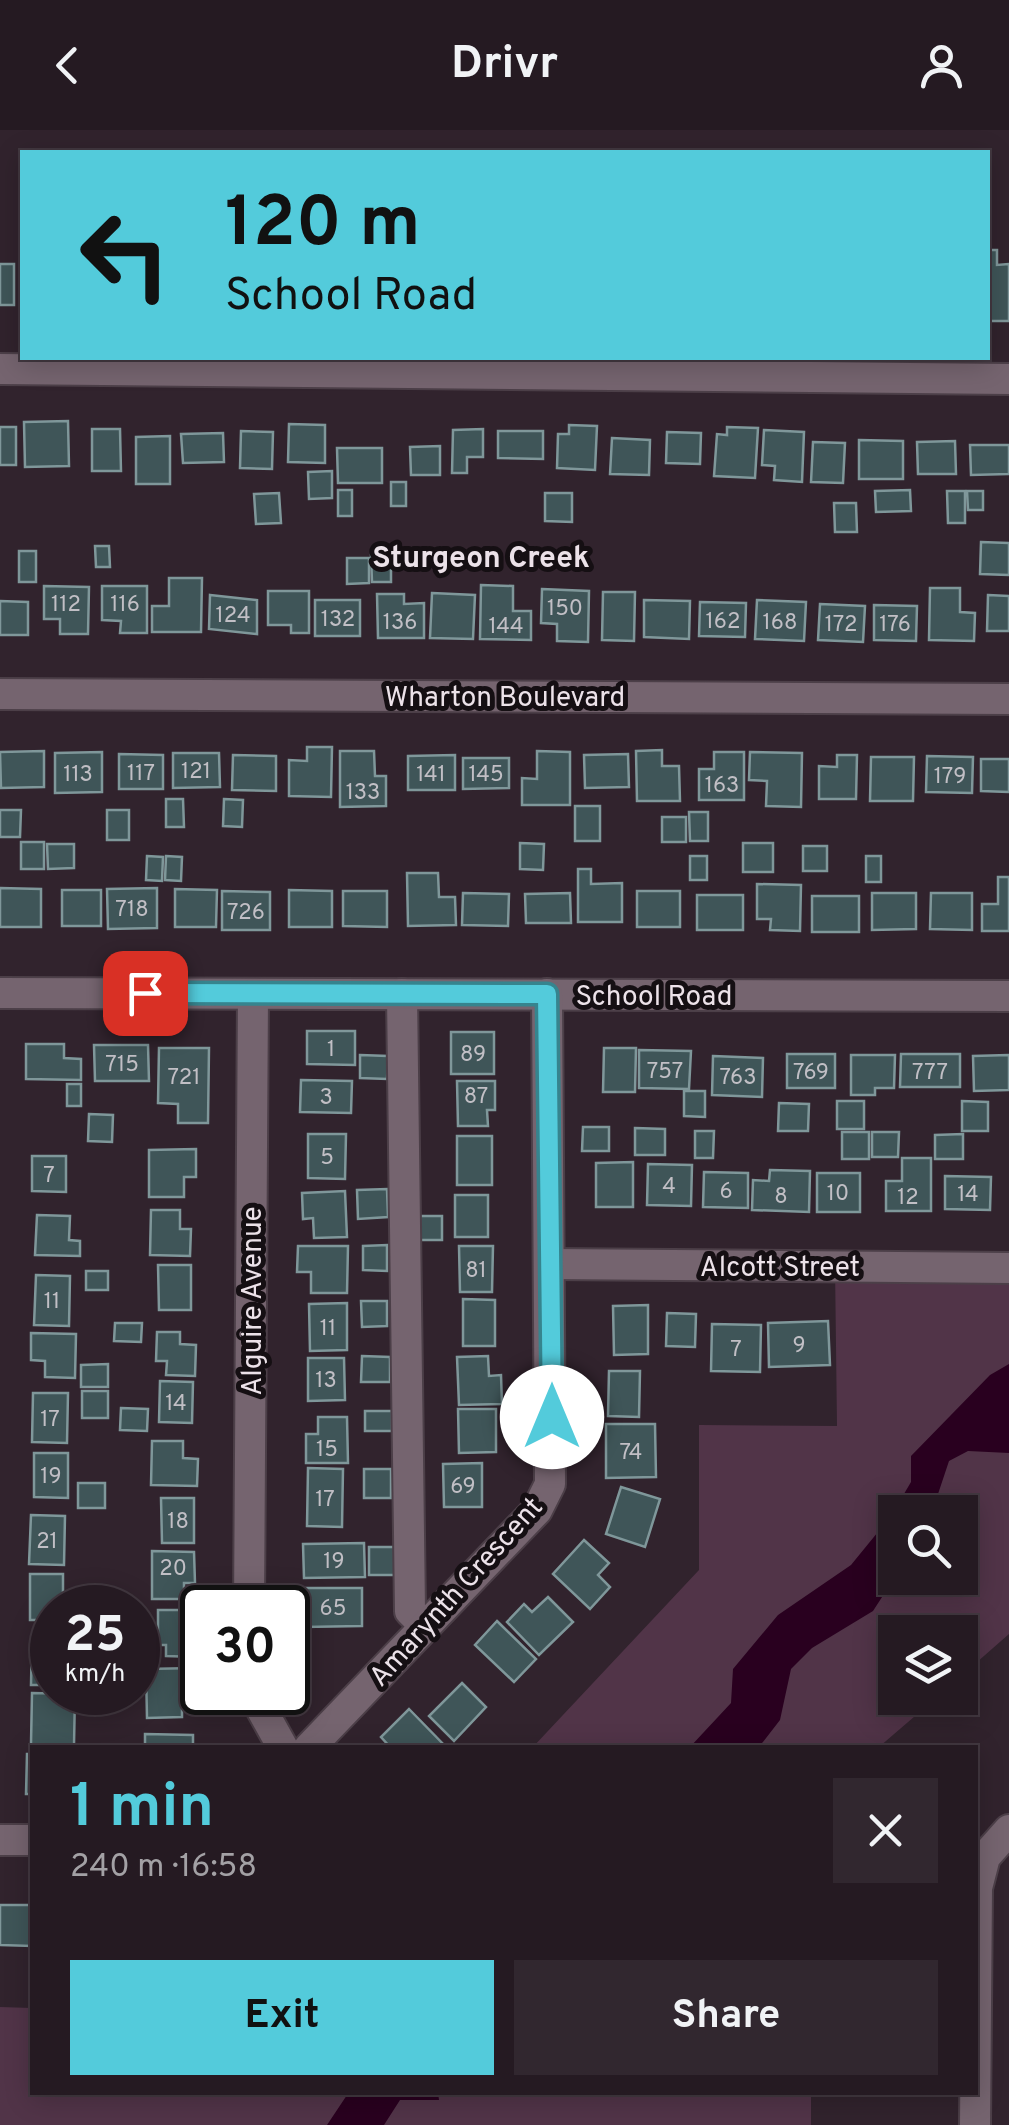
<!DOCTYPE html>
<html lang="en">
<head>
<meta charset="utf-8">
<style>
	:root { --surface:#251a22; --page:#31272f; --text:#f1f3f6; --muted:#a3a1a5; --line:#423840; --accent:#53cbdb }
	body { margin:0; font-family:Overpass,sans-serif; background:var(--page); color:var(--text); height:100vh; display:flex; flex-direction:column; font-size:38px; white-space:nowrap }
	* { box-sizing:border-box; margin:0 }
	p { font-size:32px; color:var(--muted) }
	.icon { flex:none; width:55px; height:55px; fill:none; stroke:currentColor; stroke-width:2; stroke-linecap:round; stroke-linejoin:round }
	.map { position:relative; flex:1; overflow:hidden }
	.panel { position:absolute; left:30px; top:1615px; width:948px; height:350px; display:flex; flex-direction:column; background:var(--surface); border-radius:0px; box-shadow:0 5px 25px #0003,0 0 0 2px var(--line) }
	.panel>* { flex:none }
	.guide { position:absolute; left:20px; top:20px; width:970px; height:210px; border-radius:0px; box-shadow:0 5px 25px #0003,0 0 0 2px var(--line); background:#53cbdb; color:#111; overflow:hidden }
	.controls { position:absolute; left:878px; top:1365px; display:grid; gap:20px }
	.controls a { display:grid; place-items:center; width:100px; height:100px; border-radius:0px; background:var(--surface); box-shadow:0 5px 25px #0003,0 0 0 2px var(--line); font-size:50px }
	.speed { position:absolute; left:30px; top:1455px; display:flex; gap:20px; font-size:50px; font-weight:700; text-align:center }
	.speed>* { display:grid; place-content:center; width:130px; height:130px; border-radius:50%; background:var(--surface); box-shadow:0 5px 25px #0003,0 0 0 2px var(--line); line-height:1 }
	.speed small { font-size:25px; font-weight:400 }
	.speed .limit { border:5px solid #111; border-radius:15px; background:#fff; color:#111 }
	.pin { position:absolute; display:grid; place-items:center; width:85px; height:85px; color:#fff; margin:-42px; border-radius:20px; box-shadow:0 5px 15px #0006 }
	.me { position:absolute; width:110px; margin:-55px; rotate:0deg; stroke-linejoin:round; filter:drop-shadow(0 0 8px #0008) }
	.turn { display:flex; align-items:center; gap:35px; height:210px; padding:0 40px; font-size:45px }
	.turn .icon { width:130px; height:130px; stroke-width:2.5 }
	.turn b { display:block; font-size:70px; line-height:85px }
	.round { display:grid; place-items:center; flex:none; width:105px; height:105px; border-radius:0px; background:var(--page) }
	.head { display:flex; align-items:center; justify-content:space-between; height:170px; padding:0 40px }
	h1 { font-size:60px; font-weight:700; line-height:75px; color:var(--accent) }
	.primary-button { display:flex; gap:20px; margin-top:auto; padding:20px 40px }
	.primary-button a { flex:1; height:115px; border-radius:0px; background:var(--accent); color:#111; font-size:40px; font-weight:700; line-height:115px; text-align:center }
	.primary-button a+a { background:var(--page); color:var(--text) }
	header { display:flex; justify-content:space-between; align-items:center; height:130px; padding:0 40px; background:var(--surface); font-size:45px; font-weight:700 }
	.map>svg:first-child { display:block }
	.green { fill:#513448; fill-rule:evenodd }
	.water { fill:#29001f }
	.building { fill:#3f5558; stroke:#7f979a; stroke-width:2.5 }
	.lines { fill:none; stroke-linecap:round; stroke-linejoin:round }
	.minor-casing { stroke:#4c3f48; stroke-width:34 }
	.minor { stroke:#75646f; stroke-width:30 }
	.route-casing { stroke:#36848e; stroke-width:25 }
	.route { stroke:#53cbdb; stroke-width:18 }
	.labels { text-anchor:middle; stroke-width:10; stroke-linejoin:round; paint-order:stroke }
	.number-label { font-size:22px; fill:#c1bfc5 }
	.street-label { font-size:28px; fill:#ece2e9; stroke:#150f13 }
	.neighbourhood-label { font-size:30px; font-weight:bold; fill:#ece2e9; stroke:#150f13 }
</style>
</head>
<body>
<header><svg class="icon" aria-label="back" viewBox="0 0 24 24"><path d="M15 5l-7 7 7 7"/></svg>Drivr<svg class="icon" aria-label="person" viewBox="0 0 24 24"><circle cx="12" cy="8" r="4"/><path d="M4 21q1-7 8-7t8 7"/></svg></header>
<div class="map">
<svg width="1009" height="1995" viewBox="0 0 1009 1995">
	<rect width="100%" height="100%" fill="#31232d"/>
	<g class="green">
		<path d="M835,1136l174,2v366l-49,43v-45h-65v66h41l-57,49 -347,1 167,-178v-145l138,1zM895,1382h65v66h-65z"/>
		<path d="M0,1877l32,1v84h779v33h-811z"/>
	</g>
	<g class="water">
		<path d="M1009,1234v89l-41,-2 -19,10 -17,51h-37v65l-22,34 -61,37 -21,21 -11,51 -21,27h-69l41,-44 2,-34 45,-54 73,-50 40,-49 20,-34v-26l79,-81z"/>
		<path d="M349,1962l89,1 1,7h-39l-16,25h-57z"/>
	</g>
	<g class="building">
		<path d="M988,120h9v15l12,-1v57h-21z"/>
		<rect x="0" y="134" width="14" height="41"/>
		<path d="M68,291l1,45 -44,1 -1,-45z"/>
		<path d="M289,294l36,1v38l-37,-1z"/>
		<path d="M569,295l28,1 -2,44 -38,-2 1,-34h11z"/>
		<rect x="0" y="297" width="16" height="38"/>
		<path d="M727,297l31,1 -3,50 -41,-2 3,-42 10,1z"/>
		<path d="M92,299h28l1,42h-29z"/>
		<path d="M483,299v28h-16v16h-15l1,-43z"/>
		<path d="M764,300l40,2 -2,50 -28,-2 1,-14 -13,-1z"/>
		<path d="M241,301l32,1 -1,37 -32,-1z"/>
		<path d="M498,301h45v28l-45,-1z"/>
		<path d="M667,302l34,1 -1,31 -34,-1z"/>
		<path d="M223,303l1,29 -41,1 -2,-29z"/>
		<path d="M170,306v48h-34v-47z"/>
		<path d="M612,308l38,2 -1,35 -39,-1z"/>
		<path d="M859,310l44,1v38h-44z"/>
		<path d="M955,311l1,33h-38l-1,-32z"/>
		<path d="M813,312l32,1 -2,40 -32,-1z"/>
		<path d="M970,315h39v29l-38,1z"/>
		<path d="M440,316v29h-29l-1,-28z"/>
		<path d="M337,318h45v35h-44z"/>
		<path d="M332,341v27l-23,1 -1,-27z"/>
		<rect x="391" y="352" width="15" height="24"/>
		<rect x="338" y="360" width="14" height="26"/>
		<path d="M910,360l1,21 -35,1 -1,-21z"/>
		<path d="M947,361h18v32h-17z"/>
		<path d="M967,361h16v19h-15z"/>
		<path d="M279,363l2,30 -25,1 -2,-30z"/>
		<path d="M545,363h27v29l-27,-1z"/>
		<path d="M834,373h22l1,29h-22z"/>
		<path d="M981,412l28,1v32l-29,-1z"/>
		<path d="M95,416h14l1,21h-14z"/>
		<rect x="19" y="421" width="17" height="31"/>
		<path d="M391,424v28h-19l-1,-27z"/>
		<path d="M347,428h22v25l-22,1z"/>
		<path d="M169,448h33l-1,54h-49v-26h17z"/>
		<path d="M481,455l32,1v25h18v29l-51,-1z"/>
		<path d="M44,456l45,1 -1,47h-28v-15h-16z"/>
		<path d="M102,456h45v47h-27l1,-12 -19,-1z"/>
		<path d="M930,458h30v24l15,1 -1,28 -45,-1z"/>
		<path d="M542,459l47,2 -1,51 -31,-1v-17l-16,-1z"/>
		<path d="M268,461h41v42h-18v-8h-23z"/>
		<path d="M603,462h32l-1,49 -32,-1z"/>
		<path d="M432,463l43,2 -2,44 -43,-1z"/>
		<path d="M377,464h27v10l20,-1v35h-46z"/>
		<path d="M210,465l47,5v34l-48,-5z"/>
		<path d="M988,465l21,1v35h-22z"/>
		<rect x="315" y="470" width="45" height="36"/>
		<path d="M644,470l46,1 -1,38 -45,-2z"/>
		<path d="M757,470l49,2 -2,39 -49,-2z"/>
		<path d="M0,471l28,1v33h-28z"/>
		<path d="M700,472l46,1 -1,34 -46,-1z"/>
		<path d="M820,474l45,2 -2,36 -45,-2z"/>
		<path d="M874,475l43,1 -1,35 -42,-1z"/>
		<path d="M307,617h25l-1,50 -42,-1v-36l18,1z"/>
		<path d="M662,620v16h17l1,35h-43l-1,-50z"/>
		<path d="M44,621v36l-43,1 -1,-36z"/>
		<path d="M340,621h34l1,25h11v30l-46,1z"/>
		<path d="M537,621l33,1v53h-48v-27l15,1z"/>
		<path d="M102,622v40l-47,1v-40z"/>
		<path d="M714,622h30v48h-45v-31h15z"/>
		<path d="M750,622l52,1 -1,54 -35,-1 1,-25 -18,-1z"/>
		<path d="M173,623h46l1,34 -47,1z"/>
		<path d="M119,624l44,1v34h-44z"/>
		<path d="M628,624l1,33 -44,1 -1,-33z"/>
		<path d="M233,625l43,1v35l-44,-1z"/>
		<path d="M455,625v35h-47v-34z"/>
		<path d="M837,625h20l-1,44h-37v-33l18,1z"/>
		<path d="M927,626l46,1 -1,36 -46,-1z"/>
		<path d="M871,627h43l-1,44h-43z"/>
		<path d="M463,628h46v30l-46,1z"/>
		<path d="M981,629h28v33l-28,-1z"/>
		<path d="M166,669h17l1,28h-18z"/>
		<path d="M224,669l19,1 -1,27 -19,-1z"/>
		<rect x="575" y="676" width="25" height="35"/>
		<path d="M0,680h21l-1,27h-20z"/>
		<rect x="107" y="680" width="22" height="30"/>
		<path d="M689,682h19v29h-18z"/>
		<rect x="662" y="687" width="24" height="25"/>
		<rect x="21" y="712" width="23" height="27"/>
		<path d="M520,713l24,1 -1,26 -23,-1z"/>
		<rect x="743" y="713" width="30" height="29"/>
		<path d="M47,714h27v24l-26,1z"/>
		<rect x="803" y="716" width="24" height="25"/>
		<path d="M147,726l16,1 -1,24 -16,-1z"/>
		<path d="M166,726l16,1 -1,24 -16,-1z"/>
		<rect x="690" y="726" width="17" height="24"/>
		<rect x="866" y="726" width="15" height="26"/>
		<path d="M578,739h13v15l31,-1v39h-44z"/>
		<path d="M407,743h31l1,24h16l1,28 -48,1z"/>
		<path d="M998,747h11v54h-27v-27h16z"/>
		<path d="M757,754l44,1 -1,46 -30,-1 1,-11h-14z"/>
		<path d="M0,758l41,1v38h-41z"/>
		<path d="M157,758v40l-49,1 -1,-40z"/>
		<path d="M175,759l42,1 -1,37h-41z"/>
		<rect x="62" y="760" width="39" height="36"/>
		<path d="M289,760l43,1v36h-43z"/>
		<path d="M222,761l48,1v38h-48z"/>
		<path d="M343,761h44v36l-44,-1z"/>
		<rect x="637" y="761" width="43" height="36"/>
		<path d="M463,763l46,1 -1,32 -46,-1z"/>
		<path d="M570,763l1,30h-45l-1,-29z"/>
		<path d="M872,763h44v36l-44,1z"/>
		<path d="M931,763h41v37l-42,-1z"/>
		<rect x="697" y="765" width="46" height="35"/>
		<rect x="812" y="766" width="47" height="36"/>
		<path d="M307,901h48v34l-48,-1z"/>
		<rect x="451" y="902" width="43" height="42"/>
		<path d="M26,914h38v14l17,1v21l-55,-1z"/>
		<path d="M94,915h54l1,36h-54z"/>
		<path d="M159,918h50l-1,75h-30v-19l-20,-1z"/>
		<path d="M604,918h32l-1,44h-32z"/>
		<path d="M639,920l52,1 -2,38 -50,-1z"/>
		<rect x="787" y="924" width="48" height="34"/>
		<path d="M901,924h59v33h-60z"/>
		<path d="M360,925l28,1 -1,23 -27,-1z"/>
		<path d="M851,925h44l-1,33h-19v7h-24z"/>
		<path d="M1009,925v35l-35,1 -1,-35z"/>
		<path d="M713,926l50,2 -1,39 -50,-2z"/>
		<path d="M301,950l51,1 -1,32 -51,-1z"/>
		<path d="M457,951h38v29h-8l1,16h-30z"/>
		<rect x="67" y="954" width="14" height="22"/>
		<path d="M684,961h21v26l-21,-1z"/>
		<rect x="837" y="971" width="27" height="28"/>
		<path d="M962,971l26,1v29h-26z"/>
		<path d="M779,973l30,1 -1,27h-30z"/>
		<path d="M89,984l24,1 -1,27 -24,-1z"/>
		<path d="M583,997h26v24h-27z"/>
		<path d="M635,998l30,1v26h-30z"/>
		<path d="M695,1001h19l-1,27h-18z"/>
		<rect x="842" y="1002" width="27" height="27"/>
		<path d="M872,1002h27l-1,25h-26z"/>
		<path d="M308,1004h38l-1,45 -37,-1z"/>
		<path d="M963,1004v25h-28v-24z"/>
		<rect x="457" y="1006" width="35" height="49"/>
		<path d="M196,1019v28h-12v20h-35v-47z"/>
		<path d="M32,1026h34v36l-34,-1z"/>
		<path d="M902,1028h29v53h-45v-30h16z"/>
		<path d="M633,1032v45h-37v-44z"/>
		<path d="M648,1034l44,1 -1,41 -44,-1z"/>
		<path d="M770,1040l40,1 -1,41 -57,-2 1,-30 16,1z"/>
		<path d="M704,1042l44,1v35l-45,-1z"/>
		<rect x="817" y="1043" width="43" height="39"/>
		<path d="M945,1046l46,1 -1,33 -45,-1z"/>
		<path d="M387,1059l1,28 -30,2 -1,-29z"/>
		<path d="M345,1061l2,46 -33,1 -1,-20 -10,1 -1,-26z"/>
		<rect x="455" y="1065" width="33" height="42"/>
		<path d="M151,1080h29v19h11l-1,27 -40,-1z"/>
		<path d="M37,1085l33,1 -1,24 11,1v15l-45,-1z"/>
		<rect x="420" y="1086" width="22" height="24"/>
		<path d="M387,1115v26l-24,-1v-24z"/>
		<path d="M298,1116h50l-1,47h-36v-21h-14z"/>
		<path d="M459,1116h34l-1,46h-32z"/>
		<path d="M158,1135h33v45h-32z"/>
		<rect x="86" y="1141" width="22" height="19"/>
		<path d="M36,1145l34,1 -1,50 -35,-1z"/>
		<path d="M463,1169l32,1v46h-32z"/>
		<path d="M361,1171h26v25l-25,1z"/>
		<path d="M347,1173v47l-37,1 -1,-47z"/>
		<path d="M648,1175v49l-34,1 -1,-49z"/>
		<path d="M667,1183l29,1 -1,33 -29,-1z"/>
		<path d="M828,1191l2,44 -61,2 -1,-44z"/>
		<path d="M115,1193h27l-1,19 -27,-1z"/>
		<path d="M712,1194l49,1 -1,47 -49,-1z"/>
		<path d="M157,1202h23v12l16,1 -1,31 -29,-1 1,-14h-11z"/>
		<path d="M31,1203l45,1 -1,44 -30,-1v-16l-14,-1z"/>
		<path d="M362,1226l28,1v25h-29z"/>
		<path d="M488,1226l1,20 12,-1 1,29 -43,1 -2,-48z"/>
		<path d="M308,1228h36l1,42 -37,1z"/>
		<path d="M108,1234v23h-27v-22z"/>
		<path d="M609,1241h31l-1,46 -31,-1z"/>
		<path d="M160,1251l33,1 -1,41 -33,-1z"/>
		<rect x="82" y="1261" width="26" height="27"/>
		<path d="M33,1263h35l-1,50 -35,-1z"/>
		<path d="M121,1278l27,1 -1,22 -27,-1z"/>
		<path d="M458,1279h38v43l-37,1z"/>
		<rect x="365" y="1281" width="27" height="20"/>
		<path d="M318,1287h29l1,46h-42v-29h12z"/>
		<path d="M606,1294h49l1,53 -50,1z"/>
		<path d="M152,1311h31v17l15,1 -1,27 -46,-1z"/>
		<path d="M34,1323h34v45l-34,-1z"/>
		<path d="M482,1333v44h-38l-1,-43z"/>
		<path d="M308,1338l35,1 -1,58 -35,-1z"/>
		<rect x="364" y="1339" width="27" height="29"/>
		<rect x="78" y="1353" width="27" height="25"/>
		<path d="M621,1357l39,12 -15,48 -39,-13z"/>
		<path d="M161,1368h33v45h-32z"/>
		<path d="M31,1385l34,1 -1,49 -35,-1z"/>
		<path d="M584,1410l25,23 -11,12 12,12 -20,22 -37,-35z"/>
		<path d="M364,1413l1,34 -61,1 -1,-34z"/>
		<rect x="369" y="1417" width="26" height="28"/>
		<path d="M152,1421l42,1 1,31h-11v16h-32z"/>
		<path d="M30,1444h33v34h-11v12h-22z"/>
		<path d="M303,1458h59v38l-59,1z"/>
		<path d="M548,1467l25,25 -34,33 -32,-33 17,-18 8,8z"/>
		<path d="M158,1480h38v47l-30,-1v-11h-8z"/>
		<path d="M497,1491l39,38 -22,23 -39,-37z"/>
		<path d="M32,1507h20v48h-21z"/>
		<path d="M195,1538l1,29h-14v20l-35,1 -1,-49z"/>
		<path d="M462,1553l24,24 -32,34 -25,-25z"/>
		<path d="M32,1563l43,1 -1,51 -43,-1z"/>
		<path d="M409,1579l38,39h-56l-10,-11z"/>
		<path d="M145,1604l48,1v13h-48z"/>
		<path d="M27,1624h5v40h-6z"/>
		<path d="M0,1775h32v41l-32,-1z"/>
	</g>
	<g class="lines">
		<defs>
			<g id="minor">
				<path d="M0,239l1009,10"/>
				<path d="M0,564l1009,5"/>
				<path d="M0,863l1009,3"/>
				<path d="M402,864l8,617 16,16"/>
				<path d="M551,1134l458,4"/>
				<path d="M249,1478l4,-614"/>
				<path d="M252,1562l31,56"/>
				<path d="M309,1618l228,-238 13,-26 -3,-490"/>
				<path d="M0,1710h32"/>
				<path d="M975,1995l2,-237 8,-31 24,-27"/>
			</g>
		</defs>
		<use href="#minor" class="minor-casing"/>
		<use href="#minor" class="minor"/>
	</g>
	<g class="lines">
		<defs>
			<path id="route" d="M145,863l402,1 5,423"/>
		</defs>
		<use href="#route" class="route-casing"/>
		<use href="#route" class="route"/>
	</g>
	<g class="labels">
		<g class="number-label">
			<text x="66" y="481">112</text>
			<text x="125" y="481">116</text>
			<text x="565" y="485">150</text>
			<text x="233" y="492">124</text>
			<text x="338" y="496">132</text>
			<text x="723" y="498">162</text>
			<text x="400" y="499">136</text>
			<text x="780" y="499">168</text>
			<text x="841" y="501">172</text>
			<text x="895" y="501">176</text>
			<text x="506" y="503">144</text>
			<text x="196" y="648">121</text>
			<text x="141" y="650">117</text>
			<text x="78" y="651">113</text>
			<text x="431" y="651">141</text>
			<text x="486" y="651">145</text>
			<text x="950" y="653">179</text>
			<text x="722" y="662">163</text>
			<text x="363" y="669">133</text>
			<text x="132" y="786">718</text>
			<text x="246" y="789">726</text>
			<text x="331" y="926">1</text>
			<text x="473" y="931">89</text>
			<text x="122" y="941">715</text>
			<text x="665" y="948">757</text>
			<text x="811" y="949">769</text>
			<text x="930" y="949">777</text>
			<text x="184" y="954">721</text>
			<text x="738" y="954">763</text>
			<text x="476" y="973">87</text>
			<text x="326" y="974">3</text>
			<text x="327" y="1034">5</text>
			<text x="49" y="1052">7</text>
			<text x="669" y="1063">4</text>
			<text x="726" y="1068">6</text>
			<text x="838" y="1070">10</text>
			<text x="968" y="1071">14</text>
			<text x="781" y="1073">8</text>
			<text x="908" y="1074">12</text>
			<text x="476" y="1147">81</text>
			<text x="52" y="1178">11</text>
			<text x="328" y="1205">11</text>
			<text x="799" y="1222">9</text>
			<text x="736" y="1226">7</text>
			<text x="326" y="1257">13</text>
			<text x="176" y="1280">14</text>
			<text x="50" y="1296">17</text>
			<text x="327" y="1326">15</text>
			<text x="631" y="1329">74</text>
			<text x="51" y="1353">19</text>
			<text x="463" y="1363">69</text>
			<text x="325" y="1376">17</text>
			<text x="178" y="1398">18</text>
			<text x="47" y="1418">21</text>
			<text x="334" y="1438">19</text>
			<text x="173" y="1445">20</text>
			<text x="333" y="1485">65</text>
		</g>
		<g class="street-label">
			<text x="505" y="576">Wharton Boulevard</text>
			<text x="654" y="875">School Road</text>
			<text x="780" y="1146">Alcott Street</text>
			<text transform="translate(251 1171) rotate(-90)" y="10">Alguire Avenue</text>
			<text transform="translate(455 1461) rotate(-48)" y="10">Amarynth Crescent</text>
		</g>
		<g class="neighbourhood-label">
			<text x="481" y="437">Sturgeon Creek</text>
		</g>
	</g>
</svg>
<div class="controls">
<a><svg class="icon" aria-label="search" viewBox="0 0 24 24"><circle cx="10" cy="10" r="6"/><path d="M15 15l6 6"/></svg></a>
<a><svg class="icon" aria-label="layers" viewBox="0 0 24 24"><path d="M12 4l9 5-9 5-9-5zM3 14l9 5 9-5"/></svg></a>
</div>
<div class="speed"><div>25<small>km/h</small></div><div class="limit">30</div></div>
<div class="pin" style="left:145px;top:863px;background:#d93025"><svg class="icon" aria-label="arrive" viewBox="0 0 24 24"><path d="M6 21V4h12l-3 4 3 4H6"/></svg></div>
<svg class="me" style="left:552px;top:1287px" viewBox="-20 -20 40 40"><circle r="19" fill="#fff"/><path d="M0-13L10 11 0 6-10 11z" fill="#53cbdb"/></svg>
<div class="guide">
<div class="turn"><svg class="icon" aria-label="left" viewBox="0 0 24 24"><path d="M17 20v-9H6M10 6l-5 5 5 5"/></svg><div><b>120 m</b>School Road</div></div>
</div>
<section class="panel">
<div class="head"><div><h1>1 min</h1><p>240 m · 16:58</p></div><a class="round"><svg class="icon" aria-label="close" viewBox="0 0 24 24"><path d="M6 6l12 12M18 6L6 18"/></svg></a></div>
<div class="primary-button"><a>Exit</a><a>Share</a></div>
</section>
</div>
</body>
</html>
